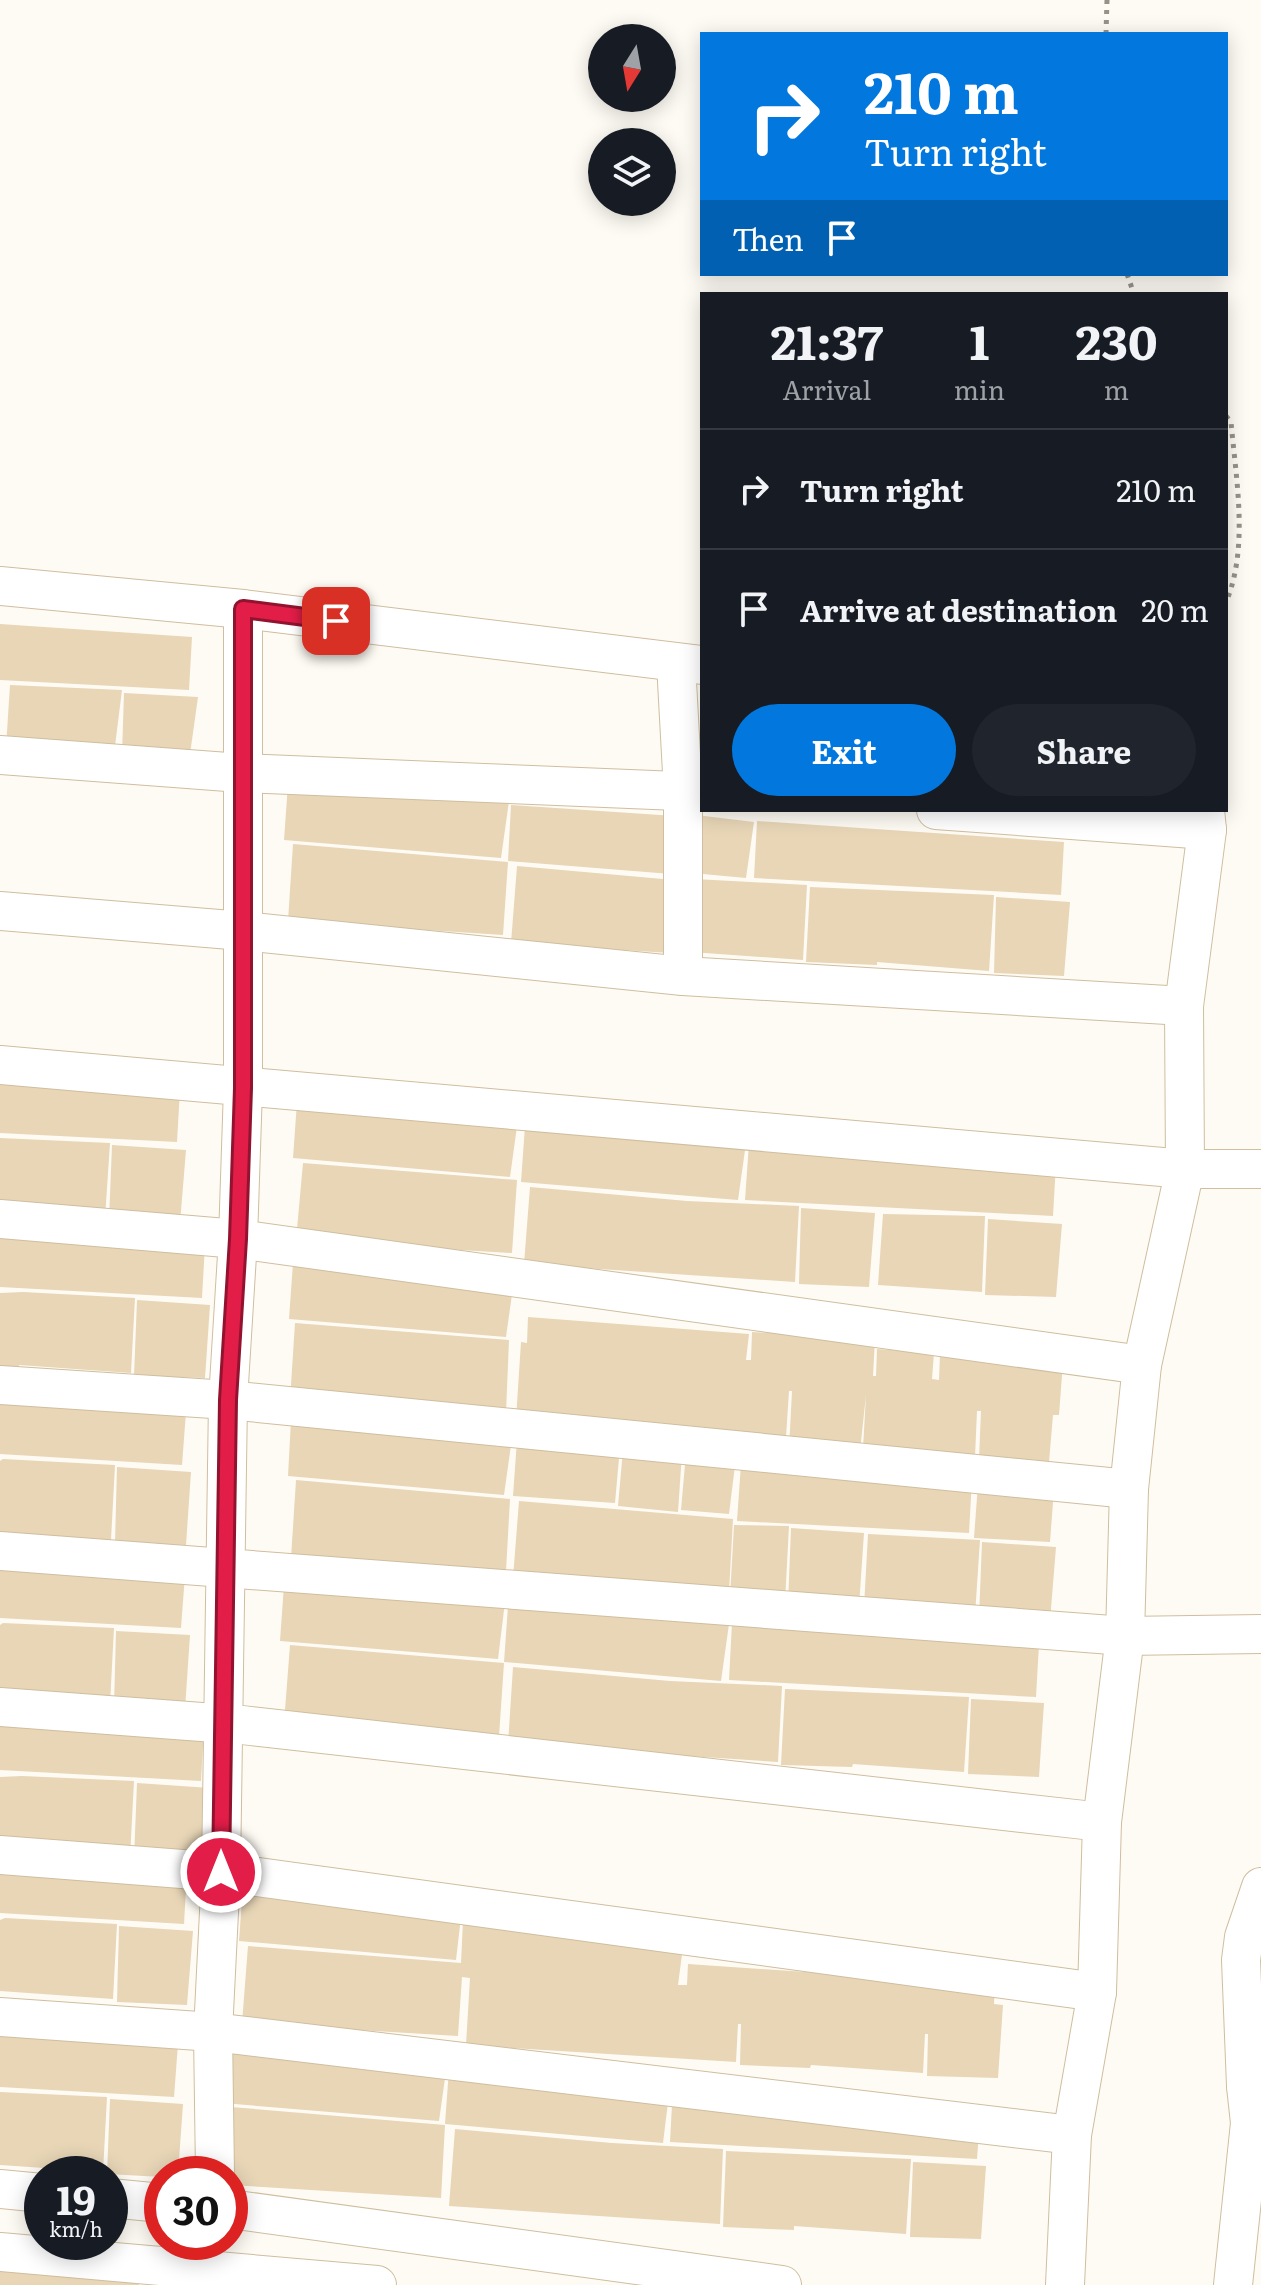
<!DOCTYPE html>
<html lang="en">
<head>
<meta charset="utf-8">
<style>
	:root { --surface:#171b24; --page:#20242c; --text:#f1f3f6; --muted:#9ea1a6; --line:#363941; --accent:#0278df }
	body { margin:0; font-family:Literata,serif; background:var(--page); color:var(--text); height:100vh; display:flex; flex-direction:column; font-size:30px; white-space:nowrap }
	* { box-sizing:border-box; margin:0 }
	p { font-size:26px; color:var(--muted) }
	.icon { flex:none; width:44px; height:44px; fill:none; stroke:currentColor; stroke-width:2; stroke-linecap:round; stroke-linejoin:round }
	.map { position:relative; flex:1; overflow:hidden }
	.details { position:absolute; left:700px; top:292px; width:528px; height:520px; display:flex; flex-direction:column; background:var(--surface); border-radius:0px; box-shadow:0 4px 20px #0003 }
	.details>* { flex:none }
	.banner { position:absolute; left:700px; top:32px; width:528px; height:244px; border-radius:0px; box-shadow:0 4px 20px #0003; background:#0278df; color:#fff; overflow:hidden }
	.needle { width:52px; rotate:191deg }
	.fabs { position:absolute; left:588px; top:24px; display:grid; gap:16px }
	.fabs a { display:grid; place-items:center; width:88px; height:88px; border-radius:50%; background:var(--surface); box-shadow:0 4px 20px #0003; font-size:40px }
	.speed { position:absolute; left:24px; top:2156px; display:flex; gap:16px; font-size:40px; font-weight:700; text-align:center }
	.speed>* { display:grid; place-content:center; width:104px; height:104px; border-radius:50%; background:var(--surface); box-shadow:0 4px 20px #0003; line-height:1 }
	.speed small { font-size:20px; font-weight:400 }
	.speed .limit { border:12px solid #d22; background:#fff; color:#111 }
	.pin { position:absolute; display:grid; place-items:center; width:68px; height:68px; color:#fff; margin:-34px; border-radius:16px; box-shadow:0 4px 12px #0006 }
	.me { position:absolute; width:88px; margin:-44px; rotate:0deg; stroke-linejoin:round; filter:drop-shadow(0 0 6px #0008) }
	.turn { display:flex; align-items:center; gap:28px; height:168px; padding:0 32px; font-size:36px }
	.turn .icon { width:104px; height:104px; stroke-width:2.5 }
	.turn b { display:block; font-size:56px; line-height:68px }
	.then { display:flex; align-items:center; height:76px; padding:0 32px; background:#0003; gap:16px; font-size:30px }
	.eta { display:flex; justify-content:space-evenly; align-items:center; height:136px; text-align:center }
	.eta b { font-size:48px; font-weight:700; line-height:56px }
	.primary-button { display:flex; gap:16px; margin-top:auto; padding:16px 32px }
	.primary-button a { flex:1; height:92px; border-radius:48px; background:var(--accent); color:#fff; font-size:32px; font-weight:700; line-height:92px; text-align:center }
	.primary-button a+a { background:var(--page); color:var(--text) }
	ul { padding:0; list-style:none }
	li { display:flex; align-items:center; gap:24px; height:120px; padding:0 32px; border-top:2px solid var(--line) }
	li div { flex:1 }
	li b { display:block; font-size:30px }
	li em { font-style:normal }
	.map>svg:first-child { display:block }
	.building { fill:#e8d6b7 }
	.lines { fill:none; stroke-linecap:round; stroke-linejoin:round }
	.street-casing { stroke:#cfbe9f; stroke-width:40 }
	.path { stroke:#979289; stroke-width:5; stroke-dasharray:4 6; stroke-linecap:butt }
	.street { stroke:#fff; stroke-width:38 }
	.route-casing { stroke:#92132f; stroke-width:20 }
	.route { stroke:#e11d48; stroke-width:14 }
</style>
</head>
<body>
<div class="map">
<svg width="1261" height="2285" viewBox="0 0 1261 2285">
	<rect width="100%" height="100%" fill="#fefbf4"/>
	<g class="building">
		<path d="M0,624l192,13 -3,53 -189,-10z"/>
		<path d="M10,685l112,5 -8,64 -108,-7z"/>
		<path d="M124,693l74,4 -9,64 -67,-7z"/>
		<path d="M288,784l221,17 -8,57 -217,-18z"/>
		<path d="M511,805l164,11 -4,58 -163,-13z"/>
		<path d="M696,815l58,7 -8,56 -54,-5z"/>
		<path d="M757,821l307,21 -3,53 -307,-17z"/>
		<path d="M293,844l215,18 -5,73 -215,-14z"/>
		<path d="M517,866l157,14 -4,73 -159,-10z"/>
		<path d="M695,879l112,6 -4,75 -112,-8z"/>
		<path d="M810,887l184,8 -5,76 -112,-9v3l-71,-3z"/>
		<path d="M996,897l74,5 -6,74 -70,-3z"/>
		<path d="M0,1077l180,13 -3,52 -177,-9z"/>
		<path d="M297,1102l221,17 -8,58 -217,-19z"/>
		<path d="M525,1126l221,17 -8,57 -217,-18z"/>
		<path d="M0,1138l110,5 -5,75 -105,-7z"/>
		<path d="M749,1143l307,20 -3,53 -308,-16z"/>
		<path d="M112,1145l74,5 -6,73 -71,-3z"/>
		<path d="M303,1163l214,17 -5,73 -216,-13z"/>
		<path d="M530,1187l157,14 112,5 -4,76 -271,-18z"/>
		<path d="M801,1208l74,5 -6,74 -70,-3z"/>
		<path d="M883,1214l102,2 -3,76 -104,-7z"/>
		<path d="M988,1219l74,5 -6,73 -71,-2z"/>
		<path d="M0,1230l205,15 -3,53 -202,-11z"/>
		<path d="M293,1263l221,17 -8,57 -217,-18z"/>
		<path d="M23,1292l112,6 -4,75 -112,-8v3l-19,-1v-74z"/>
		<path d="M137,1300l73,5 -5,73 -71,-2z"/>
		<path d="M528,1317l221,17 -3,26h5l1,-28 123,7 -2,37h3l1,-27 57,4 -2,26 7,1 1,-26 123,8 -4,53h-6l-4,47 -70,-3 2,-48h-4l-2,46 -112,-9 3,-53 -6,56 -71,-2 3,-58h-3l-3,46 -270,-18 5,-77 6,1z"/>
		<path d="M295,1323l214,17 -3,73 -216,-13z"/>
		<path d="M0,1398l186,14 -4,53 -182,-11z"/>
		<path d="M291,1420l221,18 -8,57 -216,-19z"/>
		<path d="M517,1440l103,7 -5,56 -102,-7z"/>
		<path d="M623,1450l59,3 -4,59 -60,-6z"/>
		<path d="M686,1453l50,4 -7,57 -48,-4z"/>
		<path d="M3,1459l112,6 -4,75 -111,-8v-71z"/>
		<path d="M741,1464l231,15 -3,54 -232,-12z"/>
		<path d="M117,1467l74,5 -5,73 -71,-2z"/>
		<path d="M296,1480l214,19 -4,72 -215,-13z"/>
		<path d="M978,1484l76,5 -4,53 -76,-4z"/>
		<path d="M519,1501l214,18 -4,73 -216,-14z"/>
		<path d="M734,1525l55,1 -4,76 -55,-5z"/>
		<path d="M791,1528l73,5 -5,73 -71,-2z"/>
		<path d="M868,1534l112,6 -5,75 -111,-8z"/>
		<path d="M982,1542l74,5 -6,74 -71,-3z"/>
		<path d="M0,1562l185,13 -4,53 -181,-10z"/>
		<path d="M284,1585l221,17 -7,57 -218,-18z"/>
		<path d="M508,1606l221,18 -8,57 -217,-19z"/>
		<path d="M3,1623l111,5 -4,76 -110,-8v-71z"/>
		<path d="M732,1623l307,21 -3,53 -307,-17z"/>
		<path d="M116,1631l74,4 -5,74 -71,-3z"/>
		<path d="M290,1645l214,18 -5,73 -215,-13z"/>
		<path d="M513,1667l157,14 112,5 -4,76 -270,-18z"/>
		<path d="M785,1689l184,8 -5,75 -111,-8 -1,3 -71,-2z"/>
		<path d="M971,1699l73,4 -5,74 -71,-3z"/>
		<path d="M0,1714l204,14 -3,53 -201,-11z"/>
		<path d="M22,1776l112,5 -4,76 -130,-6v-74z"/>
		<path d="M137,1783l73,5 -6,74 -70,-3z"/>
		<path d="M0,1858l187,13 -3,53 -184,-11z"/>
		<path d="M243,1886l219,22 -6,52 -217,-19z"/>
		<path d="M5,1918l112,6 -4,75 -113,-8v-71z"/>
		<path d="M463,1921l221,18 -6,46h9l1,-21 307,21 -1,19 9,1 -5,73 -71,-2 1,-42h-3l-2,39 -112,-8 -1,3 -70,-3 1,-41h-3l-2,38 -270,-17 4,-67 -8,-1 -4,59 -216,-13 6,-77 213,17z"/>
		<path d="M119,1926l74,5 -6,74 -70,-3z"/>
		<path d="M0,2031l178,13 -4,53 -174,-10z"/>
		<path d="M226,2047l221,17 -8,57 -217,-18z"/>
		<path d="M449,2069l221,17 -7,57 -218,-19z"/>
		<path d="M673,2086l308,20 -4,53 -307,-17z"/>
		<path d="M0,2092l107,5 -4,75 -103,-7z"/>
		<path d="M110,2099l73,5 -5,70h-16v3l-55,-3z"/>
		<path d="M231,2107l214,18 -4,73 -211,-13z"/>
		<path d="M455,2129l157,14 111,6 -3,75 -271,-18z"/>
		<path d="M726,2151l185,8 -5,75 -112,-8v4l-71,-3z"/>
		<path d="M913,2162l73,4 -5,73 -71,-2z"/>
		<path d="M0,2258l140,10 -1,17h-139z"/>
	</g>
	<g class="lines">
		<defs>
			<g id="street">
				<path d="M0,586l243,23 459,56"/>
				<path d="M676,663l7,128v185"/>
				<path d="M0,755l241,18 461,19"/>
				<path d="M936,810l271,20"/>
				<path d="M0,911l243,20 440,45 501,30"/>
				<path d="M0,1065l1185,104h76"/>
				<path d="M0,1219l238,20 904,126"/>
				<path d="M0,1385l228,15 901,89"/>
				<path d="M0,1551l1125,85 136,-2"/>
				<path d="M0,1707l242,18 860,97"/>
				<path d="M0,1855l221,17 876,120"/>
				<path d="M0,2017l213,15 859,103"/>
				<path d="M1246,2086l-5,-126 3,-23 17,-50"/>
				<path d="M215,2174l-2,-142 8,-160 7,-472 10,-161 5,-151v-479"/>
				<path d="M0,2189l42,4"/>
				<path d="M110,2198l52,5"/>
				<path d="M230,2209l552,76"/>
				<path d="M0,2252l377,33"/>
				<path d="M1065,2285l7,-150 25,-143 5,-170 23,-186 4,-147 13,-124 43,-196 -1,-163 23,-176 -2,-20"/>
				<path d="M1233,2285l17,-162 -4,-37 15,-1"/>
			</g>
		</defs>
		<use href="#street" class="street-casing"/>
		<g class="path">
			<path d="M1106,34l1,-34"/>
			<path d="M1127,274l7,20"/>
			<path d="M1226,416l5,6c5,57 18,126 -5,180"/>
		</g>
		<use href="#street" class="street"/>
	</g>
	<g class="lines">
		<defs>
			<path id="route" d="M221,1872l7,-472 10,-161 5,-151v-479l93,12"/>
		</defs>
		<use href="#route" class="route-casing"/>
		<use href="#route" class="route"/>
	</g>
</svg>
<div class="fabs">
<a><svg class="needle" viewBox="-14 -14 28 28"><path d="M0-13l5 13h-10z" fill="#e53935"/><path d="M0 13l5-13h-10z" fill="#9ea1a6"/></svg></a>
<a><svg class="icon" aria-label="layers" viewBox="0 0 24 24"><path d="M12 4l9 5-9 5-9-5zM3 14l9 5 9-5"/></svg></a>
</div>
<div class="speed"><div>19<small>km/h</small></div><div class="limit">30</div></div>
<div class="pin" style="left:336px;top:621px;background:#d93025"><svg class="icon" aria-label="arrive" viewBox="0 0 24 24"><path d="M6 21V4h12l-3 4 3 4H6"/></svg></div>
<svg class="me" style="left:221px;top:1872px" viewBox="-20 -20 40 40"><circle r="17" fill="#e11d48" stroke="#fff" stroke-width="3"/><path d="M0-11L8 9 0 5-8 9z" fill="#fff"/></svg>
<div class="banner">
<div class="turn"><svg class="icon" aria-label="right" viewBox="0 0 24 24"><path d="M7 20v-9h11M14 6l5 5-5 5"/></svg><div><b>210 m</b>Turn right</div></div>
<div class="then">Then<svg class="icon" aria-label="arrive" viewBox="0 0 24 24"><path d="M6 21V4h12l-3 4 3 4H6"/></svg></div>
</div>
<section class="details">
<div class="eta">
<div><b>21:37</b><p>Arrival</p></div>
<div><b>1</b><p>min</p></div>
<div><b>230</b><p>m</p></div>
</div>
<ul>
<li><svg class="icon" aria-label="right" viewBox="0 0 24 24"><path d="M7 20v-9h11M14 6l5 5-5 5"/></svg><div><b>Turn right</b></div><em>210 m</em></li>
<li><svg class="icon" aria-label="arrive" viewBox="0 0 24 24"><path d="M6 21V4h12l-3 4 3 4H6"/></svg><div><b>Arrive at destination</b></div><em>20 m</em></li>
</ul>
<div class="primary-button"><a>Exit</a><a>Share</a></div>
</section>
</div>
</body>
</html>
